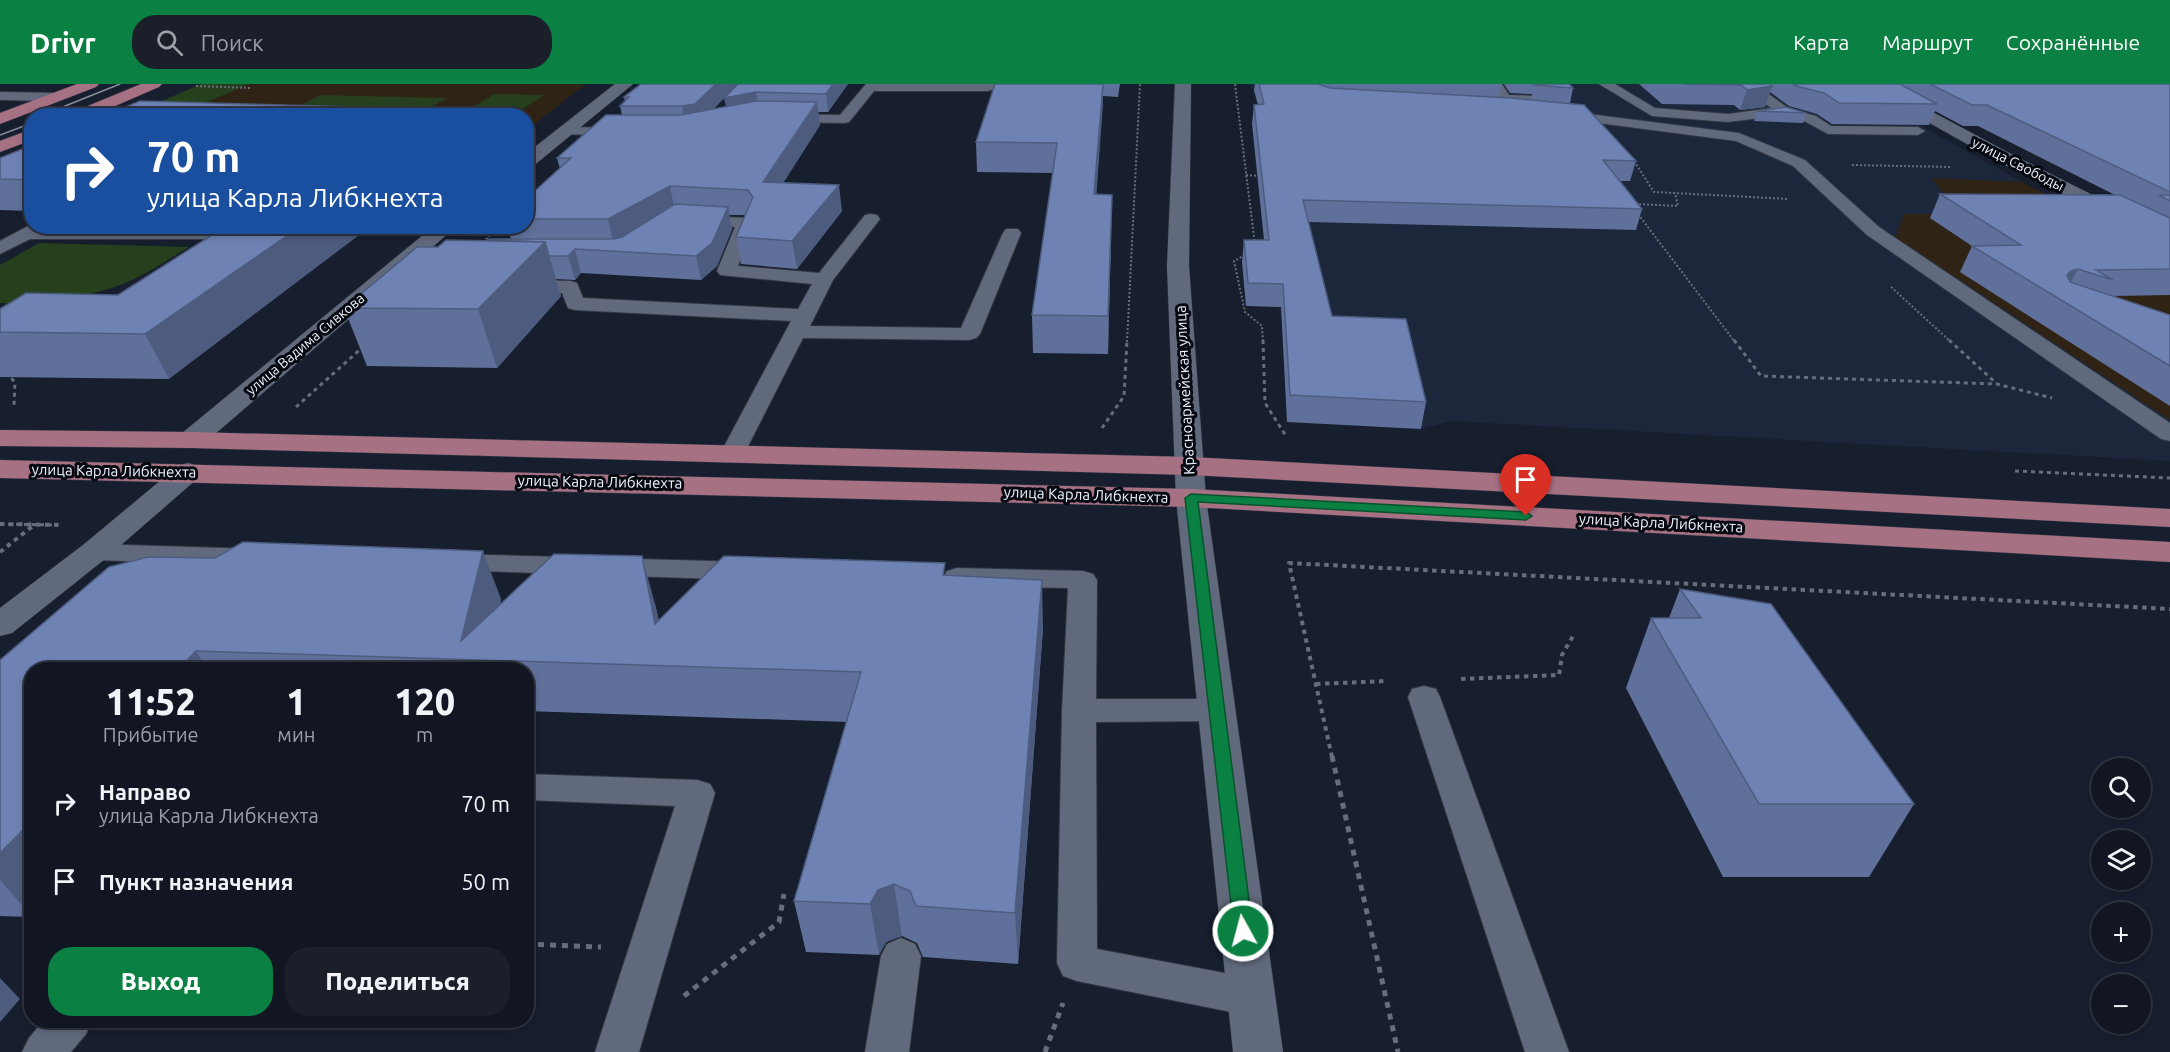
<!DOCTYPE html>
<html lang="ru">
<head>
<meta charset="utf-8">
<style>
	:root { --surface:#111622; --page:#1a1f2a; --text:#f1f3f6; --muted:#9c9fa5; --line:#303540; --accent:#0b8043 }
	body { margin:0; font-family:Ubuntu,sans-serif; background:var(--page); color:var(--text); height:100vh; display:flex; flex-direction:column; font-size:22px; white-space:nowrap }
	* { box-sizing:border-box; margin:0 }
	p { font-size:20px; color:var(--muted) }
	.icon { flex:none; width:33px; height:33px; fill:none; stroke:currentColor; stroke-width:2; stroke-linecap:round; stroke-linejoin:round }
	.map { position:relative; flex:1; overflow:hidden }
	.details { position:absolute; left:24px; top:578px; width:510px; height:366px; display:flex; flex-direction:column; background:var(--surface); border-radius:24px; box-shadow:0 3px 9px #0003,0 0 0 2px var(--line) }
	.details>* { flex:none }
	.guide { position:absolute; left:24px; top:24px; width:510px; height:126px; border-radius:24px; box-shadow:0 3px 9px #0003,0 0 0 2px var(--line); background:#1a4fa0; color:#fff; overflow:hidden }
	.fabs { position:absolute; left:2091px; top:674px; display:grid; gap:12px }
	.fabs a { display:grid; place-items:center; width:60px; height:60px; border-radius:50%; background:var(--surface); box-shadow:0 3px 9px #0003,0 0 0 2px var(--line); font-size:30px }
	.pin { position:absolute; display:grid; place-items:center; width:51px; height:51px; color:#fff; margin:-62px -26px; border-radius:50% 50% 50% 0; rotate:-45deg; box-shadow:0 0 6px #0007 }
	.pin .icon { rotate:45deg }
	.me { position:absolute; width:66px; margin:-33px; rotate:353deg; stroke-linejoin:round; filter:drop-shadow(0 0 4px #0008) }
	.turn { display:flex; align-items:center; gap:21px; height:126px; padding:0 24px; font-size:27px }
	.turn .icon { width:78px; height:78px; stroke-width:2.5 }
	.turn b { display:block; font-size:42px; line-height:51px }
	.eta { display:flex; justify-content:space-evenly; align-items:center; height:102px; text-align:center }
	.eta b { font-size:36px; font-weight:800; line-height:42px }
	.action { display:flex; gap:12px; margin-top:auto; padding:12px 24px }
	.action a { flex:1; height:69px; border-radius:24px; background:var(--accent); color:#fff; font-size:24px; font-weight:800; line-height:69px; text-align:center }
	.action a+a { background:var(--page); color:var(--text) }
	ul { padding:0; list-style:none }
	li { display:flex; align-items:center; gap:18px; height:78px; padding:0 24px }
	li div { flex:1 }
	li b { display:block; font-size:22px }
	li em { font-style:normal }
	header { display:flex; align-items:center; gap:36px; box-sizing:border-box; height:84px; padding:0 30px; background:var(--accent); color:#fff }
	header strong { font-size:28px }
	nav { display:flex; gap:33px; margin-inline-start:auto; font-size:21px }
	.search { width:420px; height:54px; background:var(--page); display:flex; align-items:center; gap:15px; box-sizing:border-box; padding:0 21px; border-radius:24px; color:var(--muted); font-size:22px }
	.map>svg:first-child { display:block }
	.built { fill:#1d273c }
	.education { fill:#2f2315 }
	.green { fill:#263f1d }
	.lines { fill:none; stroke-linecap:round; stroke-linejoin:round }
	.lane-casing { stroke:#333744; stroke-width:2 }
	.street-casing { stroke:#333744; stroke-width:1 }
	.secondary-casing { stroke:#333744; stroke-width:1 }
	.primary-casing { stroke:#333744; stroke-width:1 }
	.path-far3 { stroke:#676d7b; stroke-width:2; stroke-dasharray:2 2; stroke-linecap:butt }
	.path-far2 { stroke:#676d7b; stroke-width:3; stroke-dasharray:4 4; stroke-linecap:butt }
	.path-far1 { stroke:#676d7b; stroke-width:4; stroke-dasharray:4.5 4.5; stroke-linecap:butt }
	.path { stroke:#676d7b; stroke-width:5; stroke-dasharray:6 6; stroke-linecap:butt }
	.lane { fill:#616a7d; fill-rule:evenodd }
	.street { fill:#616a7d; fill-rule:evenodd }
	.secondary { fill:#616a7d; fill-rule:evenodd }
	.primary { fill:#a77184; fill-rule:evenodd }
	.tram { stroke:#888e9b; stroke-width:1.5 }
	.wall { fill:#5f719b; fill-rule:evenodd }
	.shaded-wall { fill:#4d5c7e }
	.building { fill:#6e83b4; stroke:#4d5c7e; stroke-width:1.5 }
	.route { fill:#0b8043; stroke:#07532c; stroke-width:1.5 }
	.labels { text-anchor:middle; stroke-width:6; stroke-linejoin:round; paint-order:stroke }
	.far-street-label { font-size:14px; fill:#edf2fd; stroke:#06090f }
	.street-label { font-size:15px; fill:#edf2fd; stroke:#06090f }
</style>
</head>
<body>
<header>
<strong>Drivr</strong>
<div class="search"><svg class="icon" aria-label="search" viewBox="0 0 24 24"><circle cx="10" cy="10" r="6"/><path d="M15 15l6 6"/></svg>Поиск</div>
<nav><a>Карта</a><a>Маршрут</a><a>Сохранённые</a></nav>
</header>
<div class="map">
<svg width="2170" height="968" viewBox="0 0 2170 968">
	<rect width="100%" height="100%" fill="#171e2e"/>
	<path class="built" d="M1251,0h595l176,98 -89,-4 25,36 -63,23 275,183v41l-718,-40 -31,8 -20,-85 -119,-6 15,-30 -37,-197z"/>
	<g class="education">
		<path d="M222,0h364l-59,46 -1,-14h-378z"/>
		<path d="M1932,94l90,4 67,35 81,36v167l-275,-183 9,-23h54z"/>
	</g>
	<g class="green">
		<path d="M201,0h48l-72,31 -50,1z"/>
		<path d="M494,10l50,1 -30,20h-53z"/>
		<path d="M321,11l126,3 -30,17 -138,1z"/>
		<path d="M39,159l150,4c-19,11 -37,24 -57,33 -33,16 -95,25 -132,23v-38z"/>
	</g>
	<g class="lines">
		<defs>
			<g id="lane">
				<path d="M866,0h131l-5,6 -5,1h-113l-25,31 -5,1 -65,-1 -7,-4 7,-4 61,1z"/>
				<path d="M1404,0h98l7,11 31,1 7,4 -7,4 -35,-1 -5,-1 -7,-12 -82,-2z"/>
				<path d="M1599,0h16l40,24 73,6 43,-6 -31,-24h15l33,24 28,8 15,10 87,1 7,4 -7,4 -90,-1 -22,-12 -23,-7 -55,7 -76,-6z"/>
				<path d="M0,8l56,1 7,4 -7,4 -56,-1z"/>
				<path d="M1557,26l182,23 66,27 74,67 291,196v18l-9,-2 -294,-204 -74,-69 -57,-25 -184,-24 -2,-3 2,-3z"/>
				<path d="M565,43l61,1 7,4 -7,4 -66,-2 -2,-3 2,-3z"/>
				<path d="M871,130l6,1 3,4 -47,61 -23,46 151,2 42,-95 3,-4h12l3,4 -41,101 -4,4 -7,2 -166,-2 -59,116 -3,5 -9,2 -9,-2 -3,-5 71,-133 -216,-11 -7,-2 -6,-15 -49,-3 -3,-4 3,-4 7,-2 50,1 7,2 6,15 215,11 14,-25 -92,-9 -3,-4 18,-44 -42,-2 -6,-1 -3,-4 3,-4 65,2 3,4 -17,44 81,7 46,-58z"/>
				<path d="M32,140v2h18l-2,3h199l6,1 3,4 -3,4 -6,1h-217l-30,15v-13z"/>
				<path d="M94,460l166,5 10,2 4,6 -4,6 -10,2 -166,-5 -10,-2 -4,-6 4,-6z"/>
				<path d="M450,470l299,8 10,3 4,6 -4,6 -10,3 -299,-10 -10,-2 -4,-6 4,-6z"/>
				<path d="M957,484l126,3 10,3 4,6 -1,119h121l12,3 4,8 -4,8 -12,3 -121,1 1,227 154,29 15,6 6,13 -6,13 -15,6 -174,-35 -14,-5 -6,-13 5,-252 6,-123 -111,-2 -10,-3 -4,-6 4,-6z"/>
				<path d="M1424,602l12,3 4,8 129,355h-44l-117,-355 4,-8z"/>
				<path d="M526,690l171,6 13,4 5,9 -76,259h-44l80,-246 -149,-6z"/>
				<path d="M901,854l14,6 6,12 -12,96h-44l16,-96 6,-12z"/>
				<path d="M44,936h48l-6,14 -15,18h-49l7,-14z"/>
			</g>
			<g id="street">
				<path d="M615,0h18l-101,83 -6,1v-14z"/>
				<path d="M1860,0h20l133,71 157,79v14l-169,-85z"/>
				<path d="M434,142h23l-256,220 -10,2 -10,-2 -4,-6 4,-6z"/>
				<path d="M188,379l10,3 5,6 -5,6 -93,81 -93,74 -12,3v-28l83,-63 95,-79z"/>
			</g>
			<path id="secondary" d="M1175,0h16l-2,182 17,232 77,554h-50l-57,-554 -9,-232z"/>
			<g id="primary">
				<path d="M77,0h22l-3,3 -96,37v-11z"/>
				<path d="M141,0h21l-3,3 -67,29h-23l2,-3z"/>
				<path d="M32,45v11l-32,12v-11z"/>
				<path d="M0,346l191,2 999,25 980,52v18l-980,-52 -999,-27 -191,-2z"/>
				<path d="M0,376l1191,29 979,53v20l-979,-55 -1191,-29z"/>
			</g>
		</defs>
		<use href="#lane" class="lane-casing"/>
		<use href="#street" class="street-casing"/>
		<use href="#secondary" class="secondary-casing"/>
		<use href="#primary" class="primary-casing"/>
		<g class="path-far3">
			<path d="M1235,0l20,161"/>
			<path d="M196,2l55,2"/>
			<path d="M1634,77l20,31 135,7"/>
			<path d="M1852,81l100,2"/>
			<path d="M1246,91l14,1"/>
			<path d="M1635,120l43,2 -3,-13"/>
			<path d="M1638,130l97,128"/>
			<path d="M483,158l17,-16"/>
			<path d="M1245,171l-11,6 11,51 17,14 1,16"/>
			<path d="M1891,203l60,55"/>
			<path d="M1127,258l13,-258"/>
		</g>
		<g class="path-far2">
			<path d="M1263,256l2,63 21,33"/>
			<path d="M1734,256l27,36 236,8 55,14"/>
			<path d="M1949,256l47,43"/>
			<path d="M0,283l15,15 -1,23"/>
			<path d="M296,323l68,-61"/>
			<path d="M1102,344l22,-32 3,-56"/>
			<path d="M2015,387l155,7"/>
			<path d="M0,440l55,1"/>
		</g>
		<g class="path-far1">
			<path d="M0,440l63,1"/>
			<path d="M0,468l34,-27"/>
			<path d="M1461,595l98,-4 3,-20 11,-19"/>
			<path d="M1316,600l71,-3"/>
			<path d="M1332,673l-43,-194 881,46"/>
		</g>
		<g class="path">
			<path d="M1332,672l66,296"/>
			<path d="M526,860l75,3"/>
			<path d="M684,912l95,-74 5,-28"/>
			<path d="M1045,968l18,-49"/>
		</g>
		<use href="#lane" class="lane"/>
		<use href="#street" class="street"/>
		<use href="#secondary" class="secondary"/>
		<use href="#primary" class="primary"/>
		<g class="tram">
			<path d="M40,32l80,-32"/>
			<path d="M0,51l32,-12"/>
		</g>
	</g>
	<g class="wall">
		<path d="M848,0l-20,28h-10l2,13 -37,58 59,28 -45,58 -56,-5 -5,-27 9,-22h-16l3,14 -15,37 -16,14 -120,-7 -6,7 -19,-1 5,17 -64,72 -130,-2 -23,-58 94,-61 49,-7 24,-1 -4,-13h19v-27l34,-30 -3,-11 65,-43 -2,-9 5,-5 -1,-4zM727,11l-1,12 -13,2z"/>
		<path d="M995,0h125l-2,13 -15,-1 -7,98 16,1 -4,159 -75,-1 -1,-38 21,-142 -76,-1 -1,-30z"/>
		<path d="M1255,0h247l-3,13 32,3 1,-6h-1l-21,-1 -6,-9h65l4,4 -3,15 66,58 -6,20h-10l22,28 -6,21 -327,-8 23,94 94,86 -5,27 -134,-7 -6,-115 -35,-1 -4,-44 2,-22h20l-12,-116 2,-19h4l-4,-15z"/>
		<path d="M1639,0h531v211l-57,1 57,19v91l-210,-134 12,-26 -42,-28 10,-24 175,1 -137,-69h-15l-28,-15 -6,14 -97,-1 -15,-10 -28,-8 -19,-14 -5,15 -25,3 -6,-5 -72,-1z"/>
		<path d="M1757,27l49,2 -3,10 -49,-2z"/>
		<path d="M32,61v66l-32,-1v-52z"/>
		<path d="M226,142l-57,153 -169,-2v-68l118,-14z"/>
		<path d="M946,491l97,53 -25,336 -95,-7 -6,-14 -15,-7 -16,6 -7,13 -73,-3 -12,-51 53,-179 -321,-11v-42h-494v248l-32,-1v-256l501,-61 -1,6 155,-1 4,17z"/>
		<path d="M1680,505l234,215 -45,73h-146l-97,-189 25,-70h18z"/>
	</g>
	<g class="shaded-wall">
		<path d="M716,0h23l-40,39 -13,3 -4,-20z"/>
		<path d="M833,0h15l-20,28 -2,-18z"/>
		<path d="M1103,0v20l-9,123v-33z"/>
		<path d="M1772,2l-7,21 -25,3 7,-20z"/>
		<path d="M756,8l3,19 -31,6 -4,-19z"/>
		<path d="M817,18l3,23 -52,82 -5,-25z"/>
		<path d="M392,24l3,8h-17z"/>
		<path d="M839,101l3,26 -45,58 -5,-28z"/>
		<path d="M670,102l5,26 -61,34 -6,-27z"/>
		<path d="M1112,111l-1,32 -3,127v-38z"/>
		<path d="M728,123l4,22 -15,37 -16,14 -5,-24z"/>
		<path d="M301,142h70l-202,153 -24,-45z"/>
		<path d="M545,158l16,54 -64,72 -19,-59z"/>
		<path d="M575,165l6,24 -6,7 -7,-24z"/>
		<path d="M2078,185l-14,26 3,-20 4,-4z"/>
		<path d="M483,467l18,48 -13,62 -27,-20z"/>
		<path d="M642,472l13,48 13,62 -13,-42z"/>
		<path d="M1042,496l1,48 -25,336 -3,-51z"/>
		<path d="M196,567l11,18h-28z"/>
		<path d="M32,737v96l-32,-37v-27z"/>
		<path d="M894,800l8,52 -16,6 -7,13 -9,-51 8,-14z"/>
		<path d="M0,894l20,21 -20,23z"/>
	</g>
	<g class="building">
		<path d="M641,0h75l-21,20 -13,2h-62l9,-9h-5z"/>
		<path d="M738,0h95l-7,10 -70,-2 -32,6z"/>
		<path d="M995,0h108l-9,110 18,1 -4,121 -76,-1 25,-172 -81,-1z"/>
		<path d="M1259,0h59l12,4 181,10 73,7 52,56 -33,-1 39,49 -339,-9 29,116 74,3 20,83 -136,-7 -7,-111 -35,-1 -4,-43h25l-15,-135 10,-1z"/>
		<path d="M1536,0h33l4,4 -39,-3z"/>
		<path d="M1683,0h86l3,2 -25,4 -6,-5z"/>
		<path d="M1793,0h107l37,20 -98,-1 -15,-10 -28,-7z"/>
		<path d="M1930,0h240v108l-183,-87h-15z"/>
		<path d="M140,17l252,7 -14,8h-274z"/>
		<path d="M756,17l61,1 -54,80 76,3 -47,56 -56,-4 17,-40 -5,-7 -78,-4 -62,33h-82v-20l45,-41h-14l49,-43h75z"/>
		<path d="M1786,23l20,6 -49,-2z"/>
		<path d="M32,61v35l-32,-1v-21z"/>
		<path d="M1940,110l180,1 50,23v51l-74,1 17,10 -35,-11 -7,2 -4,4 3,7 100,33v51l-198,-120 49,-1z"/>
		<path d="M2159,111h11v6z"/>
		<path d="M675,120l53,3 -16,36 -16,13 -121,-7 -7,7h-19l-4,-14 -58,-2 2,-1h125l8,-2z"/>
		<path d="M226,142h75l-156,108 -145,-2v-23l26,-16 92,2z"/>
		<path d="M446,156l99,2 -67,67 -134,-1 73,-61h21z"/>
		<path d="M243,458l240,9 -22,90 93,-87 88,2 13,68 69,-68 221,7 -2,12 99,5 -27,333 -99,-7 -6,-15 -16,-7 -16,6 -8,14 -76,-3 67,-229 -665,-21 -17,18h-147v152l-32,32v-193l109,-93 39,-10 67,1z"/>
		<path d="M1680,505l91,15 143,200h-155l-108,-186h50z"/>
	</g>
	<path class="route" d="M1191,410l335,18 6,4 -6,4 -328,-18 55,429 -3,6 -7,2 -7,-2 -2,-6 -49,-433z"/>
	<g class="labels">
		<g class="far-street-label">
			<text transform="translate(2018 80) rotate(27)" y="5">улица Свободы</text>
			<text transform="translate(305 260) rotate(-40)" y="5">улица Вадима Сивкова</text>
		</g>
		<g class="street-label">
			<text transform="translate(1185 306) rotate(-93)" y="5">Красноармейская улица</text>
			<text transform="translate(114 387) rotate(1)" y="5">улица Карла Либкнехта</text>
			<text transform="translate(600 398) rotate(1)" y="5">улица Карла Либкнехта</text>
			<text transform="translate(1086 411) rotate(2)" y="5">улица Карла Либкнехта</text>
			<text transform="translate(1661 439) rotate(3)" y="5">улица Карла Либкнехта</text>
		</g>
	</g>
</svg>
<div class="fabs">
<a><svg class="icon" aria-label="search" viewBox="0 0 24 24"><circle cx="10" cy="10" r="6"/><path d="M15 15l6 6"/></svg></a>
<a><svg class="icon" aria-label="layers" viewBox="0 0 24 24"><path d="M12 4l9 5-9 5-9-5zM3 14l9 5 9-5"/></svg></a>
<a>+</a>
<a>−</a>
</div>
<div class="pin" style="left:1526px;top:432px;background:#d93025"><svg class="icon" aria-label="arrive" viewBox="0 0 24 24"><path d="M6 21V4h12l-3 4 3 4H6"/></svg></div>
<svg class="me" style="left:1243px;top:847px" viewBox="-20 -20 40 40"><circle r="17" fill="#0b8043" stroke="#fff" stroke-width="3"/><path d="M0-11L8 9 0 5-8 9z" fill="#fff"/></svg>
<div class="guide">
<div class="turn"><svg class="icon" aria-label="right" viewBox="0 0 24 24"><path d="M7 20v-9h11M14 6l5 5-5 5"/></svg><div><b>70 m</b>улица Карла Либкнехта</div></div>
</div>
<section class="details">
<div class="eta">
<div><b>11:52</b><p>Прибытие</p></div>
<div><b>1</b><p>мин</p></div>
<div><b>120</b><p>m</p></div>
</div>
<ul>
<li><svg class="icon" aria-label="right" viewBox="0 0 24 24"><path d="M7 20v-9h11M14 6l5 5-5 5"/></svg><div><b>Направо</b><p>улица Карла Либкнехта</p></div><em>70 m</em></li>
<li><svg class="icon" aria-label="arrive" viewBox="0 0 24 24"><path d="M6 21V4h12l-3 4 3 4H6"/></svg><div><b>Пункт назначения</b></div><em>50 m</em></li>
</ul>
<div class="action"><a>Выход</a><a>Поделиться</a></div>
</section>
</div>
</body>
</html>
